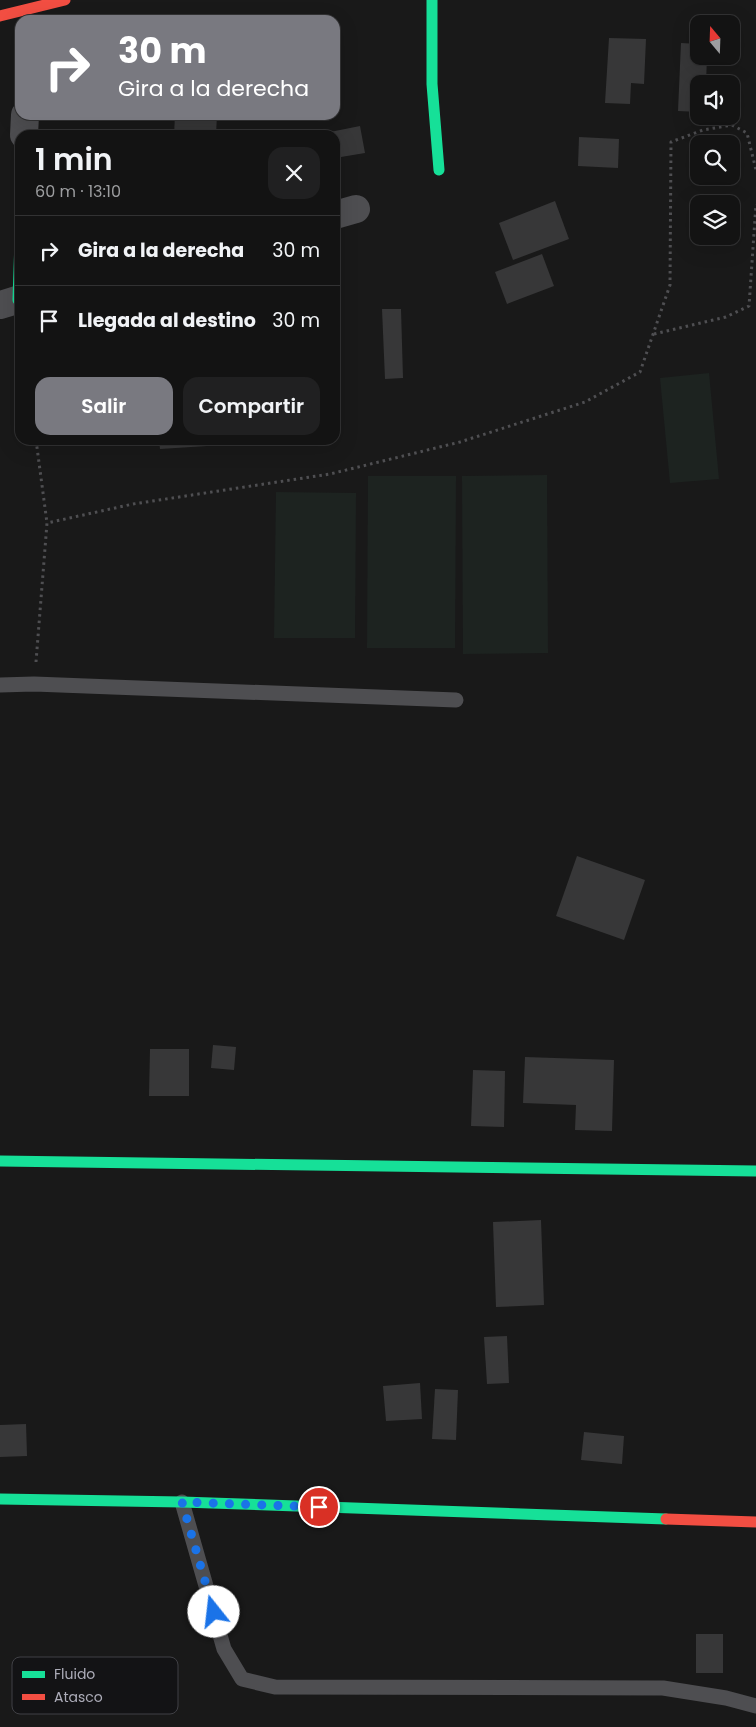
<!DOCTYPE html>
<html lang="es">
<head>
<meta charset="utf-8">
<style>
	:root { --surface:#131313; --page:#202021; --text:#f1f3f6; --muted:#9d9ea0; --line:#323233; --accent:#797980 }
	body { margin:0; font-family:Poppins,sans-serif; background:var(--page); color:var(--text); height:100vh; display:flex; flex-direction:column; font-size:19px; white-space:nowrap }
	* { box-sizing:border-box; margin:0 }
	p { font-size:16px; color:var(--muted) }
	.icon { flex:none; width:28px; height:28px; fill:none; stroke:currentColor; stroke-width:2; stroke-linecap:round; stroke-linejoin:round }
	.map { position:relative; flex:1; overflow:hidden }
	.drawer { position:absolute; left:15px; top:130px; width:325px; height:315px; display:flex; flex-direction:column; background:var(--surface); border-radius:15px; box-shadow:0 5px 20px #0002,0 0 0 1px var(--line) }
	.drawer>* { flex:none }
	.banner { position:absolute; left:15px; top:15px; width:325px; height:105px; border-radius:15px; box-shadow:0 5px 20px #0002,0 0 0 1px var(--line); background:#797980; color:#fff; overflow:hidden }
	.needle { width:32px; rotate:341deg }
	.buttons { position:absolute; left:690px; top:15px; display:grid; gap:10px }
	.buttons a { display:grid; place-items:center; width:50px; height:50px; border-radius:10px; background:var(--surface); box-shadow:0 5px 20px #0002,0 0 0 1px var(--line); font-size:25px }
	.pin { position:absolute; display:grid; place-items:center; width:42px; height:42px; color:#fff; margin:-21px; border:2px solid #fff; border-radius:50%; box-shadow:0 1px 5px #0007 }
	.me { position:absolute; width:55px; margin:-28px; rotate:344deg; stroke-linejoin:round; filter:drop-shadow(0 0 4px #0008) }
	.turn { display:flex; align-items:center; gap:18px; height:105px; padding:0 20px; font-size:22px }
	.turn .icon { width:65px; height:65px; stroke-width:2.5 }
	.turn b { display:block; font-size:35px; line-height:42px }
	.round { display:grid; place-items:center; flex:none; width:52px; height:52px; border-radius:15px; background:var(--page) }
	.headline { display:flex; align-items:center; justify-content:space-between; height:85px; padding:0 20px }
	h1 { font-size:30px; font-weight:600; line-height:38px }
	.button { display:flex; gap:10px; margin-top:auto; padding:10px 20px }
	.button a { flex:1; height:58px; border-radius:15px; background:var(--accent); color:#fff; font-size:20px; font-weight:600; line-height:58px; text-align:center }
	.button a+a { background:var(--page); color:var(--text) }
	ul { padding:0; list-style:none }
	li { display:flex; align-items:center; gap:15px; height:70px; padding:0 20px; border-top:1px solid var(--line) }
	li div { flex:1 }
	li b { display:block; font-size:19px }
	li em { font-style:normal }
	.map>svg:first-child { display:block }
	.green { fill:#1d2320 }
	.building { fill:#373738 }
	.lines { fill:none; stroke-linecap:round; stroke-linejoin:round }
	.path { stroke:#4f4f52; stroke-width:3; stroke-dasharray:2.5 4; stroke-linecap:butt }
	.lane { stroke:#4e4e51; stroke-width:15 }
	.street { stroke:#4e4e51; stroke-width:28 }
	.fast { stroke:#16e098; stroke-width:11 }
	.jam { stroke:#f24e42; stroke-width:11 }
	.route { stroke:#1a73e8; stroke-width:9; stroke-dasharray:0 16.2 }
	.key { fill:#131315; stroke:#414146; stroke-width:1 }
	.key-label { font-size:14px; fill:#acacb8 }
</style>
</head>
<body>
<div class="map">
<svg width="756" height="1727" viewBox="0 0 756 1727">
	<rect width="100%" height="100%" fill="#191919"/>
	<g class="green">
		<path d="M709,373l10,106 -49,4 -10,-105z"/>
		<path d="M547,475l1,178 -85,1 -1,-178z"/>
		<path d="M368,476h88l-1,172h-88z"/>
		<path d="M276,492l80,1 -1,145h-81z"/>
	</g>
	<g class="building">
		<path d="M609,38l37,1 -2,45 -13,-1 -1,21 -25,-1z"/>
		<path d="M681,43l18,1v12h8l-1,28h-7v28l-21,-1z"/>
		<path d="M175,115h42l-1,20h-42z"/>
		<path d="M360,126l5,27 -30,5v-23h-20z"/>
		<path d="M579,137l40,2 -1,29 -40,-2z"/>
		<path d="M555,201l14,38 -56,21 -14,-37z"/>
		<path d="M542,254l12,32 -47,18 -12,-32z"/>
		<path d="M382,309h19l2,69 -18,1z"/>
		<path d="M159,440h48v6l-47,3z"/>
		<path d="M577,856l68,24 -21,60 -68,-24z"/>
		<path d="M213,1045l23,2 -2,23 -23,-2z"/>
		<path d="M150,1049h39v47h-40z"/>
		<path d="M525,1057l89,3 -2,71 -37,-1 1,-25 -53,-2z"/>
		<path d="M473,1070l32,1 -1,56 -33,-1z"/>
		<path d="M541,1220l3,85 -48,2 -3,-85z"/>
		<path d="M507,1336l2,47 -22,1 -3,-47z"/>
		<path d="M420,1383l2,36 -36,2 -3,-35z"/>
		<path d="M435,1389l23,1 -2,50 -24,-1z"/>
		<path d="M26,1424l1,32 -27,1v-32z"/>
		<path d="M584,1432l40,4 -2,28 -41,-4z"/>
		<rect x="696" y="1634" width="27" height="39"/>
	</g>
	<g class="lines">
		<g class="path">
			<path d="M654,334l72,-17 23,-11 7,-102"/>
			<path d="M36,440l11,83"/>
			<path d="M36,662l11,-139 86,-19 197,-30 130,-32 125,-40 55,-30 30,-87 1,-143 32,-12 29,-5 15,8 9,37"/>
		</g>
		<g class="lane">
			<path d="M0,685l34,-1 422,16"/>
			<path d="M182,1502l42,147 18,30 33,8 388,1 63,10 30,8"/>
		</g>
		<g class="street">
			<path d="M24,135l1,-20"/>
			<path d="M335,215l21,-6"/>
			<path d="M0,305l20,-6"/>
		</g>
		<g class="fast">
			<path d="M432,0v84l7,86"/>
			<path d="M18,300l2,-60"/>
			<path d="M0,1161l756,10"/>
			<path d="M0,1499l182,3 484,17"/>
		</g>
		<g class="jam">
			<path d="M0,16l65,-16"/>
			<path d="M666,1519l90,3"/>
		</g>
	</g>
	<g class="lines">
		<path class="route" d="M214,1612l-32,-110 137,5"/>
	</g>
	<rect x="12" y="1657" width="166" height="57" rx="8" class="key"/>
	<rect x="22" y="1671" width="23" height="7" fill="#16e098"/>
	<rect x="22" y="1694" width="23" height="6" fill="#f24e42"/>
	<g class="key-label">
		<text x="54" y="1679">Fluido</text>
		<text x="54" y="1702">Atasco</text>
	</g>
</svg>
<div class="buttons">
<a><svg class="needle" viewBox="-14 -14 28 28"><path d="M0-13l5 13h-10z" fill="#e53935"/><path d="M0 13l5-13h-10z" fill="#9d9ea0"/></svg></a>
<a><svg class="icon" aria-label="sound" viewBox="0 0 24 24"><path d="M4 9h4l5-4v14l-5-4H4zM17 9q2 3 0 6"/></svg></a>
<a><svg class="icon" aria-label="search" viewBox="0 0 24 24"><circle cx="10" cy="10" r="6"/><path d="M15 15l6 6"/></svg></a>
<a><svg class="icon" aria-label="layers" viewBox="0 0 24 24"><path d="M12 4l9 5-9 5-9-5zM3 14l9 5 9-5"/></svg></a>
</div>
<div class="pin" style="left:319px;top:1507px;background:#d93025"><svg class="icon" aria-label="arrive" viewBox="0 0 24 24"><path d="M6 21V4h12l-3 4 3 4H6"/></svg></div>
<svg class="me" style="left:214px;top:1612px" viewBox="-20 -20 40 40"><circle r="19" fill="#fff"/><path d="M0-13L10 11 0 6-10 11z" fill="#1a73e8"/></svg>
<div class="banner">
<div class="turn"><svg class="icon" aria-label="right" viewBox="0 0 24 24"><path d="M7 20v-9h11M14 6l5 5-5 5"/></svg><div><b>30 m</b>Gira a la derecha</div></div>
</div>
<section class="drawer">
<div class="headline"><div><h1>1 min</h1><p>60 m · 13:10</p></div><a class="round"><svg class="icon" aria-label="close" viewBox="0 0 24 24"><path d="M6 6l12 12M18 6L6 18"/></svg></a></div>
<ul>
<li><svg class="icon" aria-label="right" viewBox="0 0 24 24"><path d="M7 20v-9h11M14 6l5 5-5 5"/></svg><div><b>Gira a la derecha</b></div><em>30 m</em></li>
<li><svg class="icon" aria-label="arrive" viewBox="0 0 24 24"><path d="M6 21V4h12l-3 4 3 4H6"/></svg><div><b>Llegada al destino</b></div><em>30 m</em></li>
</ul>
<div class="button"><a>Salir</a><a>Compartir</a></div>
</section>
</div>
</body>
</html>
